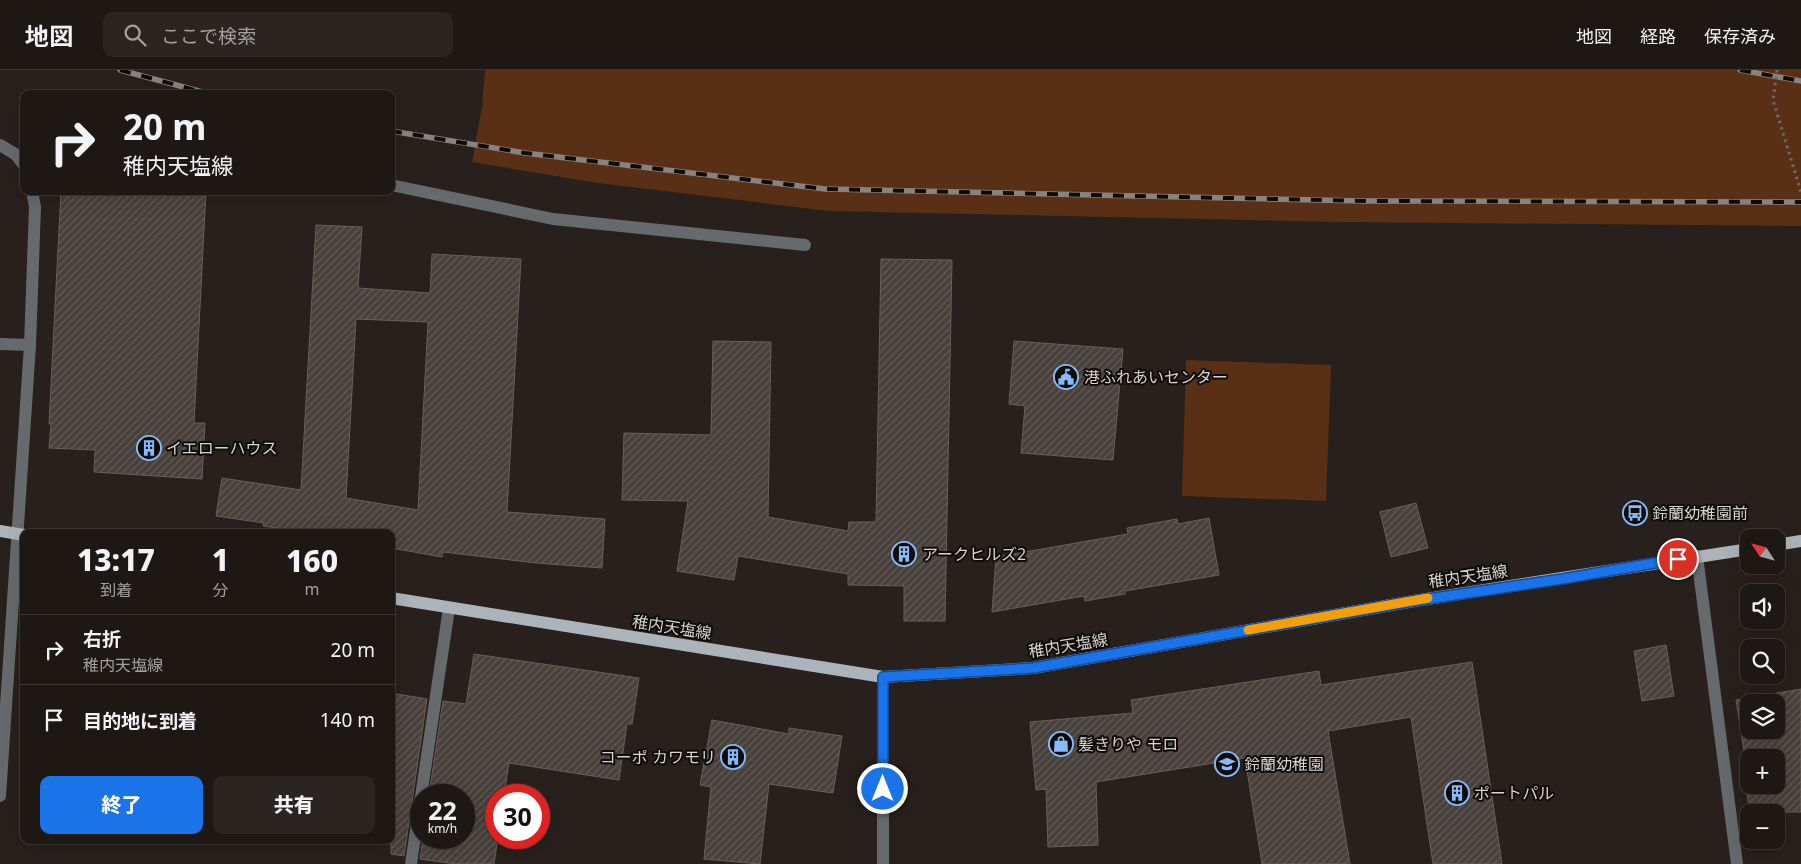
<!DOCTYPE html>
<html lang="ja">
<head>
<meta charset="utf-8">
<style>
	:root { --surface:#1e1815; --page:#2b2522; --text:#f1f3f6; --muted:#a1a0a0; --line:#3c3734; --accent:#1a73e8 }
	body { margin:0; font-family:"Noto Sans","Noto Sans JP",sans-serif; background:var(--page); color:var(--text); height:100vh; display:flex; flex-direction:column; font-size:19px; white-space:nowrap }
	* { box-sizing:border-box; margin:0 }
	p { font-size:16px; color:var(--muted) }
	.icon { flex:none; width:28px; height:28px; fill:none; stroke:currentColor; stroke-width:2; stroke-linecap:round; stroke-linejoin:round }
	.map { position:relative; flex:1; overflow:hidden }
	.drawer { position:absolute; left:20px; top:459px; width:375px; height:315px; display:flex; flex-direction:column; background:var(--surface); border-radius:10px; box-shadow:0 5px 20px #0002,0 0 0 1px var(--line) }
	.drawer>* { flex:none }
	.guide { position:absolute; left:20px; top:20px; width:375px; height:105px; border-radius:10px; box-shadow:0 5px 20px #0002,0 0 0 1px var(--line); background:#1e1815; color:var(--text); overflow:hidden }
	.needle { width:32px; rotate:306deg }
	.tools { position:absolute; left:1740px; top:459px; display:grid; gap:10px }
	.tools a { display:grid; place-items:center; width:45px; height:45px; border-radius:10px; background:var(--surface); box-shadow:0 5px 20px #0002,0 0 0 1px var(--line); font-size:25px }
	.speed { position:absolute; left:410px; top:714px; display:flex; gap:10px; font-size:25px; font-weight:700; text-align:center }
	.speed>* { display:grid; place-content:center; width:65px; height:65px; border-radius:50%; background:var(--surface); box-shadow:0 5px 20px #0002,0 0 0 1px var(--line); line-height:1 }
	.speed small { font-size:12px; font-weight:400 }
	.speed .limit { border:8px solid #d22; background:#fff; color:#111 }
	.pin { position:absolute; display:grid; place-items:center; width:42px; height:42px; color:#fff; margin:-21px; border:2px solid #fff; border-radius:50%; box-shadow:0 1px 5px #0007 }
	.me { position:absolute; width:55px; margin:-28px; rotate:0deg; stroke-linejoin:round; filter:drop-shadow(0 0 4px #0008) }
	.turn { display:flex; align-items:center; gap:18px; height:105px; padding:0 20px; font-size:22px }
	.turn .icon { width:65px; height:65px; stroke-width:2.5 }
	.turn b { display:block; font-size:35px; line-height:42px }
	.eta { display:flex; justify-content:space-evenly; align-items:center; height:85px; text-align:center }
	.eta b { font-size:30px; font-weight:800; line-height:35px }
	.primary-button { display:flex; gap:10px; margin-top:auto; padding:10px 20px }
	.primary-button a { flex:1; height:58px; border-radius:10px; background:var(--accent); color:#fff; font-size:20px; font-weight:800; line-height:58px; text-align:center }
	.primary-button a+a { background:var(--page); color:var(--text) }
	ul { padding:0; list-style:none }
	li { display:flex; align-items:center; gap:15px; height:70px; padding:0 20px; border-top:1px solid var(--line) }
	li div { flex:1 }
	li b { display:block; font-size:19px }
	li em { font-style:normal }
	header { display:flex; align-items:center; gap:30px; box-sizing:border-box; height:70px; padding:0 25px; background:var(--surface); border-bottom:1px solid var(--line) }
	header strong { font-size:24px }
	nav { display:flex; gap:28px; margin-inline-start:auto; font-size:18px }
	.search { width:350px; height:45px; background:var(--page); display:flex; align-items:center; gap:12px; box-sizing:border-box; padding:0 18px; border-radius:10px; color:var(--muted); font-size:19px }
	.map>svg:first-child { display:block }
	.green { fill:#592f15 }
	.building { fill:url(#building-hatch); stroke:#695f5a; fill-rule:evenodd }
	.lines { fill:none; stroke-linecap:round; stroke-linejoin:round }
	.minor { stroke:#676a6d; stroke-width:12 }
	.major { stroke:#adb3ba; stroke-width:12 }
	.rail-casing { stroke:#89827f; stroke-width:5.5 }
	.rail { stroke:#0e0b09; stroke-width:4; stroke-dasharray:11; stroke-linecap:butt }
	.path-bridge { stroke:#706966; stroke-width:3; stroke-dasharray:2.5 4; stroke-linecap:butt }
	.route-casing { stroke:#114b97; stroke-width:12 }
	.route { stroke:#1a73e8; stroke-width:9 }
	.slow { stroke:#f59e0b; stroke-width:9 }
	.labels { text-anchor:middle; stroke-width:4; stroke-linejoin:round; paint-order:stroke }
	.poi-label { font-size:16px; fill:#d8d3d0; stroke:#0e0b09; text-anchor:start }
	.street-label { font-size:16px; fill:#d8d3d0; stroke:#0e0b09 }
</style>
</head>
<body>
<header>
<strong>地図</strong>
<div class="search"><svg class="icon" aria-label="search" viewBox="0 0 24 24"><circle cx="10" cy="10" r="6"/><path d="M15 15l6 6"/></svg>ここで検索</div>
<nav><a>地図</a><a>経路</a><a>保存済み</a></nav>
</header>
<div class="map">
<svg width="1801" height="794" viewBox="0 0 1801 794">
	<defs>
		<pattern id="building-hatch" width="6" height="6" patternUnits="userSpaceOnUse" patternTransform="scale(1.25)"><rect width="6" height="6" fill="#48403b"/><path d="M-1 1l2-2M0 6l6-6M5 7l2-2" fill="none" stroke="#625b56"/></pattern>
	</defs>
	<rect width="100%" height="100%" fill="#28201c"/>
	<g class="green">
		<path d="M485,0h1316v156l-465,-4 -507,-11 -231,-28 -126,-21 10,-55z"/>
		<path d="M1186,290l145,5 -5,136 -144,-5z"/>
	</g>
	<g class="building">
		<path d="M61,121h145l-12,232h11l-3,56 -108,-7 1,-22 -46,-2 2,-24h-2z"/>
		<path d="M316,155l46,2 -4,61 72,5 2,-39 89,5 -14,253 98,7 -3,49 -66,-5 -93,-11 -1,5 -51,-9v-16h-87l-41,-6 1,-3 -48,-7 6,-38 79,12zM356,249l72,3 -10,188 -72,-12z"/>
		<path d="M881,189l71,1 -7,361h-41v-35l-56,-1v-11l-110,-18 -4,24 -57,-9 11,-70 -66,-1 2,-67 87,2 2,-94 58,1 -3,175 80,14 1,-9h27z"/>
		<path d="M1014,271l109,8 -10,111 -92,-7 4,-47 -16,-2z"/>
		<path d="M1416,433l12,45 -37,9 -11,-45z"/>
		<path d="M1209,448l10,57 -94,16v3l-40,7 -1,-5 -92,16 4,-55 132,-23 -1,-6 50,-9 1,5z"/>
		<path d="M1666,575l8,51 -32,5 -8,-50z"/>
		<path d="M474,584l165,24 -7,46h-5l-8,56 -110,-17 -5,32h-8v43h2l-4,26h-39l-35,-5 3,-21h41v-43h-35l14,-94 23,3z"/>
		<path d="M1472,592l30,202h-69l-22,-147 -83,14 22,133h-88l-17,-106 -149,24 2,63 -50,2 -2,-58 -10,1 -6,-68 103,-9 -2,-13 188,-29 2,14z"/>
		<path d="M1801,619v123h-51l-6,-35 4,-1 -12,-76zM1749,632h27v28h-27zM1749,688h27v27h-27z"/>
		<path d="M391,623l36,6 -23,157 -13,-2z"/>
		<path d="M712,650l77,14v-6l53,8 -9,57 -64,-9 -9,80 -56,-5 7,-72 -11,-2z"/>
	</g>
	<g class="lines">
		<g class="minor">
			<path d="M0,75l15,9 9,11"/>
			<path d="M391,115l162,34 252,26"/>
			<path d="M0,274l30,1"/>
			<path d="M1697,486l40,308"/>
			<path d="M883,607v187"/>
			<path d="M0,726l30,-451 5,-138 -3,-16"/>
			<path d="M411,794l38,-256"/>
		</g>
		<g class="major">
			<path d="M0,461l24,4"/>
			<path d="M1776,475l25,-4"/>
			<path d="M391,528l492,79 150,-9 381,-67 335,-52"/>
		</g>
		<defs>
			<g id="rail">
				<path d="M120,0l90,24"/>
				<path d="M1740,0l61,11"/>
				<path d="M391,61l134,22 300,36 538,12 438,1"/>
			</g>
		</defs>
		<use href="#rail" class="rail-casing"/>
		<use href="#rail" class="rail"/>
		<path class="path-bridge" d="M1777,0l-4,30 28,92"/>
	</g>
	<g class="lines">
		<defs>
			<path id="route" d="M883,719v-112l150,-9 381,-67 148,-22 116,-20"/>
		</defs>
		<use href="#route" class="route-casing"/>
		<use href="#route" class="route"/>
		<path class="slow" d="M1248,560l180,-32"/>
	</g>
	<defs>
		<symbol id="civic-ring" viewBox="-11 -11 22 22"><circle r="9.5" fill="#0e0b09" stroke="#86bbfb" stroke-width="1.5"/><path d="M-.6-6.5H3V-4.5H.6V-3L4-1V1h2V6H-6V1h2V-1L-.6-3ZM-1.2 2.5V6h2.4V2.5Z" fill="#86bbfb"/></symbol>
		<symbol id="building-ring" viewBox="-11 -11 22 22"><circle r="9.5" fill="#0e0b09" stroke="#86bbfb" stroke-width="1.5"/><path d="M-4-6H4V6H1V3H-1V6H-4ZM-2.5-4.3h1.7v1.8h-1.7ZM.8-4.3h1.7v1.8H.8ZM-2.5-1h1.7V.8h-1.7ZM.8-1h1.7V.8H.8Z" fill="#86bbfb"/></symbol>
		<symbol id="bus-ring" viewBox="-11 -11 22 22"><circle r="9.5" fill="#0e0b09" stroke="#86bbfb" stroke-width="1.5"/><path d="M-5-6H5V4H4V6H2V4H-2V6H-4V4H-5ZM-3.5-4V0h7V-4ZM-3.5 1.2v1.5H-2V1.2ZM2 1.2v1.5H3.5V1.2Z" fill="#86bbfb"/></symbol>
		<symbol id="shop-ring" viewBox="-11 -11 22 22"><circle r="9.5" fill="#0e0b09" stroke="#86bbfb" stroke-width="1.5"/><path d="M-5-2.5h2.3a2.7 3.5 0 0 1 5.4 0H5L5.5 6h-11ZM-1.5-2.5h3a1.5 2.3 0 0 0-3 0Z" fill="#86bbfb"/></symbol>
		<symbol id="school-ring" viewBox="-11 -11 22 22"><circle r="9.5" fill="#0e0b09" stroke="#86bbfb" stroke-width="1.5"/><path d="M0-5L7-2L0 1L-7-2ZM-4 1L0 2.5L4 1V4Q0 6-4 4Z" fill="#86bbfb"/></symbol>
	</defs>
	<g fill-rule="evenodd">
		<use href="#civic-ring" x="1052" y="293" width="28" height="28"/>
		<use href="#building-ring" x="135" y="364" width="28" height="28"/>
		<use href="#bus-ring" x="1621" y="429" width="28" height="28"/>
		<use href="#building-ring" x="890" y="470" width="28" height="28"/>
		<use href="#shop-ring" x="1047" y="660" width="28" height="28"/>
		<use href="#building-ring" x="719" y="673" width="28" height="28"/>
		<use href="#school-ring" x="1213" y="680" width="28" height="28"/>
		<use href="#building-ring" x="1443" y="709" width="28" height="28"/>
	</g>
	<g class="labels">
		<g class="poi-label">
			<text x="1084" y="313">港ふれあいセンター</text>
			<text x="166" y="384">イエローハウス</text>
			<text x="1652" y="449">鈴蘭幼稚園前</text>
			<text x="922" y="490">アークヒルズ2</text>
			<text x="1078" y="680">髪きりや モロ</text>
			<text x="716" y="693" text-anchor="end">コーポ カワモリ</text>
			<text x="1244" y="700">鈴蘭幼稚園</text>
			<text x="1474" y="729">ポートパル</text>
		</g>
		<g class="street-label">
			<text transform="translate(1468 506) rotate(-8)" y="6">稚内天塩線</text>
			<text transform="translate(672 557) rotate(9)" y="6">稚内天塩線</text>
			<text transform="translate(1068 575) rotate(-9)" y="6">稚内天塩線</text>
		</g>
	</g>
</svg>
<div class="tools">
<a><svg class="needle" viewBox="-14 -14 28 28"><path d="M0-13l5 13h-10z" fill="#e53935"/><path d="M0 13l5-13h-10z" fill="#a1a0a0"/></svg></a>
<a><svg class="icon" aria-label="sound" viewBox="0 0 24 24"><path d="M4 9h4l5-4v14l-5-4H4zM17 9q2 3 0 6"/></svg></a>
<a><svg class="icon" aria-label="search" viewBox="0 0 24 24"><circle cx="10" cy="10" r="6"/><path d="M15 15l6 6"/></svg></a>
<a><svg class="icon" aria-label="layers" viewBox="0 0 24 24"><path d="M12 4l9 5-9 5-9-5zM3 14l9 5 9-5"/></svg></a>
<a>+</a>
<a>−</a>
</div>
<div class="speed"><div>22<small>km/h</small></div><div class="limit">30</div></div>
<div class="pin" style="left:1678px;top:489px;background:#d93025"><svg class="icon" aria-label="arrive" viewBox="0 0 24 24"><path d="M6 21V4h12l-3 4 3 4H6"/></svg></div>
<svg class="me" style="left:883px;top:719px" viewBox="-20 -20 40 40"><circle r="17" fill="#1a73e8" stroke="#fff" stroke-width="3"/><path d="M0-11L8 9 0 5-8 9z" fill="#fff"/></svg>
<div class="guide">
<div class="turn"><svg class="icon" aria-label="right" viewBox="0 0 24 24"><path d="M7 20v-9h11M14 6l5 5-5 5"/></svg><div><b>20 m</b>稚内天塩線</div></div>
</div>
<section class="drawer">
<div class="eta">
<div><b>13:17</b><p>到着</p></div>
<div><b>1</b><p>分</p></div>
<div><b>160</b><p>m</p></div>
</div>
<ul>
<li><svg class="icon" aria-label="right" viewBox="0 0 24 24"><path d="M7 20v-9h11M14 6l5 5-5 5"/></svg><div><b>右折</b><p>稚内天塩線</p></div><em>20 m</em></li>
<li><svg class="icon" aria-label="arrive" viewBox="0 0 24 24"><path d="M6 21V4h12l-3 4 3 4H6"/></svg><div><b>目的地に到着</b></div><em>140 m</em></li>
</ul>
<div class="primary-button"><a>終了</a><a>共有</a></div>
</section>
</div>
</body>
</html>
